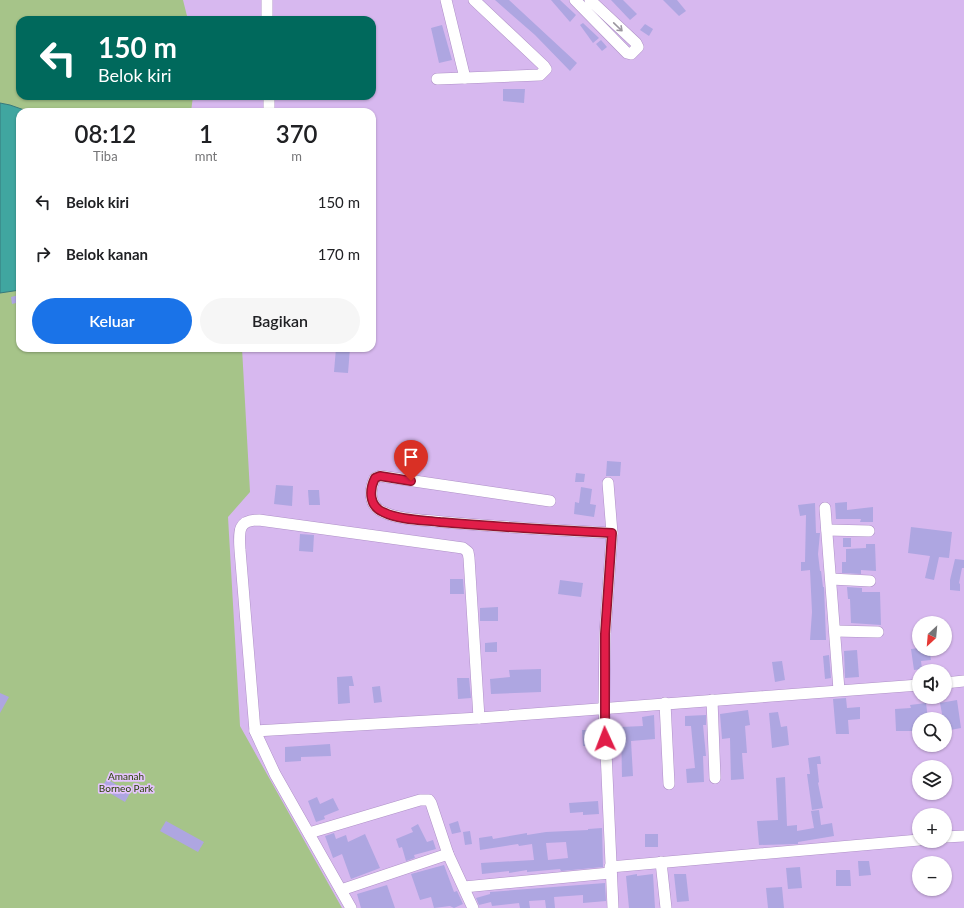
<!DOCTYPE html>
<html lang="id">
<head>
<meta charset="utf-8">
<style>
	:root { --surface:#fff; --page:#f6f6f6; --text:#202124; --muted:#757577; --accent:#1a73e8 }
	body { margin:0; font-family:Lato,sans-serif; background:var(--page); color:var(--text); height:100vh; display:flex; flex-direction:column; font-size:15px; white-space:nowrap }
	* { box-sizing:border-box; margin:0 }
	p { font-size:13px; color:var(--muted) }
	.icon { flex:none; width:22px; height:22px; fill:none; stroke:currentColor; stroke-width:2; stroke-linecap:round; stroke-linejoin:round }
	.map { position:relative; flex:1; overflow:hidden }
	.panel { position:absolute; left:16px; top:108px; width:360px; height:244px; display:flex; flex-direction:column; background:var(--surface); border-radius:12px; box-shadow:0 1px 3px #0004 }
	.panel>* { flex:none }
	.top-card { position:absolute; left:16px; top:16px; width:360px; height:84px; border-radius:12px; box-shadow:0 1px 3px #0004; background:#00695c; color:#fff; overflow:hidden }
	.needle { width:26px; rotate:206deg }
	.controls { position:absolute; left:912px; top:616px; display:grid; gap:8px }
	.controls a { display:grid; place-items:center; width:40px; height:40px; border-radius:50%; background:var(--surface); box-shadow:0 1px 3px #0004; font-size:20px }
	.pin { position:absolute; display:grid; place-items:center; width:34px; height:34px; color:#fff; margin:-41px -17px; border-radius:50% 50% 50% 0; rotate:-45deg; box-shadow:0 0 4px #0007 }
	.pin .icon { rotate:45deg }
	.me { position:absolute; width:44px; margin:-22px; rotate:358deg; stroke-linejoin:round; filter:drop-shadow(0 0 3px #0008) }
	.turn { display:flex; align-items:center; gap:14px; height:84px; padding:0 16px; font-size:18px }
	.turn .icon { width:52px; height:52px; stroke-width:2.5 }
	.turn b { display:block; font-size:28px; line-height:34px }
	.eta { display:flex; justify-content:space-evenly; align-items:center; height:68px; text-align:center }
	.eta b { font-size:24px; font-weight:600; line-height:28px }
	.button { display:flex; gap:8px; margin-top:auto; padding:8px 16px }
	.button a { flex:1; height:46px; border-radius:24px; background:var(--accent); color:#fff; font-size:16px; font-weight:600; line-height:46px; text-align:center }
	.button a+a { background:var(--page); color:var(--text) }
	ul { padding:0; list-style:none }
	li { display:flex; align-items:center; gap:12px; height:52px; padding:0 16px }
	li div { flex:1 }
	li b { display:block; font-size:15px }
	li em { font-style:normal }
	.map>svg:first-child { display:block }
	.green { fill:#a6c489 }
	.water { fill:#40a6a0; stroke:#377a7c }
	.building { fill:#aea6e1; fill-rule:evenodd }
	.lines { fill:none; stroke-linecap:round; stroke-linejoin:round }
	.minor-casing { stroke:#af91c7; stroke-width:12 }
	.minor { stroke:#fff; stroke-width:11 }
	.oneway { stroke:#9b969f }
	.route-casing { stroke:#92132f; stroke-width:10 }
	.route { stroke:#e11d48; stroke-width:7 }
	.labels { text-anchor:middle; stroke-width:3.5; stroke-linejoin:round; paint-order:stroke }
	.park-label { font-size:10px; fill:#294105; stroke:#e4c4fd }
</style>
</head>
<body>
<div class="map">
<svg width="964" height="908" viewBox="0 0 964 908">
	<rect width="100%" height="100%" fill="#d7b8ef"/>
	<path class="green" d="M0,0h183l5,20h-168v76h173l-2,16h-171v236h222l8,144 -22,25 12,209 102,182h-342z"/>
	<path class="water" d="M0,103l10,2 20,7h-10v178l-20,3z"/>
	<g class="building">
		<path d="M495,0h14l68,63 -7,8 -35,-36z"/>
		<path d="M551,0h9l16,15 -6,7z"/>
		<path d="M611,0h12l14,14 -7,6z"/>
		<path d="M663,0h14l9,11 -7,5z"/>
		<path d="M583,23l16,15 -6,5 -13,-18z"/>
		<path d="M645,24l8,5 -4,7 -9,-6z"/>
		<path d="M442,25l10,35 -13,3 -8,-35z"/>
		<path d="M601,40l6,7 -5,4 -6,-7z"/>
		<path d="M503,89h22l-1,14 -21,-2z"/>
		<path d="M19,295l1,7 -8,2 -1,-7z"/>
		<path d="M336,348h14l-2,25 -14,-1z"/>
		<path d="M607,461l14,1 -1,14h-14z"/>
		<path d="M576,473l9,1 -1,8h-9z"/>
		<path d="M276,485l17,1 -1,20 -18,-2z"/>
		<path d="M581,487l11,2 -2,15 6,1 -2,12 -20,-3 1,-12 4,1z"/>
		<path d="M308,490h11l1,15h-11z"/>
		<path d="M847,502v8l26,-3v15h-13l1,-3h-25l-1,-16z"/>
		<path d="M815,503l1,30h4l-2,21 2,17h1l2,16h1l2,53h-16l2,-28 -2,-42 -9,1v-9h4l1,-47 -6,1 -2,-11z"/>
		<path d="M911,527l41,5 -3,26 -10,-1 -5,23 -9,-2 5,-22 -22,-3z"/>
		<path d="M300,534l14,1 -1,17 -14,-1z"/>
		<rect x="843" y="538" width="8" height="9"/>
		<path d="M866,544h9l1,27 -15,-1v4l-19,-1v-11h4v-13l20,-1z"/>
		<path d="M955,559l9,1v8h-2l-3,15 1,1v7l-10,-1v-10z"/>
		<path d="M450,579h13l1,15h-14z"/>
		<path d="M560,580l23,3 -2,14 -23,-3z"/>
		<path d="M847,587l15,1v4h18l1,33 -30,-2 -1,-24h-2z"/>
		<path d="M498,607v14h-18v-13z"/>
		<path d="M497,642v10h-12v-9z"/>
		<path d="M919,648l10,1 2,11 -10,1 1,8 -8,1 -3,-21z"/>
		<path d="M857,650l2,27 -14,1 -1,-27z"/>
		<path d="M829,655l2,23 -6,1 -2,-23z"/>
		<path d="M782,661l3,19 -10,2 -3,-20z"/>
		<path d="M541,669v23l-50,2 -1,-15 20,-2 -1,-7z"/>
		<path d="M352,676l2,10h-5l1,17 -12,1 -1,-27z"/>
		<path d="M457,678h12l2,20 -13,1z"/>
		<path d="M380,686l2,16 -8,1 -2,-16z"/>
		<path d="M0,693l9,4 -9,16z"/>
		<path d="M846,698l1,10 13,-1v12l-12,1 1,14h-13l-3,-35z"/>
		<path d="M957,700l4,28 -16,3v-12h-2l-3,-16z"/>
		<path d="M926,703l2,16h-9v12h-23l-1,-22 16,-1 -1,-3z"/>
		<path d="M748,710l2,15 -5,1 2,27h-5l2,26 -13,1 -1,-42 -8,1 -2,-25z"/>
		<path d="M778,712l3,15 6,-1 2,19 -17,3 -3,-35z"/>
		<path d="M654,715l1,24 -24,2 2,35 -11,1 -1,-50 22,-1 -1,-9z"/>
		<path d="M706,715v10h-3l3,31h-3l1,26 -17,1 -1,-14 9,-1 -4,-42h-6v-10z"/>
		<path d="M582,730h10v16h-9z"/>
		<path d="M330,744l1,12 -30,1v4l-16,1v-15z"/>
		<path d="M820,756l1,8h-4l2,18 -1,1 5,25 -11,2 -5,-36h3l-2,-16z"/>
		<path d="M785,777l2,49 10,-1v6l17,-3 -3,-17 8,-1 2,15 11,-2 2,13 -36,6v2l-39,1 -2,-24 21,-1 -2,-42z"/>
		<path d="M107,779l23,14 -5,9 -24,-14z"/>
		<path d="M317,797l3,7 13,-6 6,12 -15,6 1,3 -9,3 -8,-21z"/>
		<path d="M598,801l1,13 -16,1v-3l-13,1 -1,-10z"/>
		<path d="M166,821l38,21 -6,10 -38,-21z"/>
		<path d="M458,821l3,11 -9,2 -3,-10z"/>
		<path d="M418,824l9,18 6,-2 3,9 -22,6 1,3 -9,3 -4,-14 -3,1 -3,-9 17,-7 -2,-4z"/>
		<path d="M602,828l1,39 -42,4 -1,-2 -33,3v-2l-18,3v-2l-27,3 -1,-11 53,-3 -2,-16 -13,2 -1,-2 -38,6 -1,-12 13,-2 1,3 34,-6v2l19,-3 42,-2v-1zM566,842l2,16 -20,2 -2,-17z"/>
		<path d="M470,831l2,13 -7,1 -2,-13z"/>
		<path d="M334,833l2,6 10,-4 2,7 17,-8 15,34 -29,11 -9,-25 -9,4 -8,-22z"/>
		<rect x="645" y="834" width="13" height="13"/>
		<path d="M858,861h11l2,14 -12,1z"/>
		<path d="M444,865l10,27 3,-1 6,13 -9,4 -4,-2 -16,2 -3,-11 -11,3 -9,-26z"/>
		<path d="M800,867l2,21 -14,1 -2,-21z"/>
		<path d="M836,870h14l1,16h-15z"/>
		<path d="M637,874v2l16,-2 2,34h-26l-3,-32z"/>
		<path d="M674,874h12l3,27 -12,1z"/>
		<path d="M605,883l1,18 -23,2v-8l-29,2 1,11h-9l-1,-8 -16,1 1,7h-10l-1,-5 -27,3 -1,-4 -12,3 -3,-7 14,-4v-2z"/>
		<path d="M387,885l8,23h-34l-4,-14z"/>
		<path d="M782,887l2,21h-16l-2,-20z"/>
	</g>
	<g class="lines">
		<defs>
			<g id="minor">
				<path d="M267,0v20"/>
				<path d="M446,0l19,78 75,-3 6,-6 -2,-3 -70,-66"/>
				<path d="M575,0l52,53 4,1 7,-7 -2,-4 -46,-43"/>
				<path d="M437,79l28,-1"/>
				<path d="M269,96v16"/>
				<path d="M608,483l4,50 -7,101 -1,73 9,201"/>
				<path d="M550,501l-170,-25 -5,2c-6,12 -6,28 8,34 17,8 42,8 60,10 56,5 112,8 169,11"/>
				<path d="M825,508l14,182"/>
				<path d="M827,530l42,1"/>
				<path d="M831,579l39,2"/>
				<path d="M835,631l43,1"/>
				<path d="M945,683l19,-2"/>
				<path d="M712,700l3,78"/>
				<path d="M665,703l4,81"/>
				<path d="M255,731l224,-13 440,-33"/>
				<path d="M309,833l111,-33h9l2,3 17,51 25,54"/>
				<path d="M945,837l19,-1"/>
				<path d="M661,862l5,46"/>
				<path d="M610,867l309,-27"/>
				<path d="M464,887l146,-14"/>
				<path d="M341,890l107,-36"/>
				<path d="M351,908l-76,-134 -20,-43 -15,-181c-1,-18 -3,-30 19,-30l204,28 5,4 1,6 10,160"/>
			</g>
		</defs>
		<use href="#minor" class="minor-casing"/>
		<use href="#minor" class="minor"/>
	</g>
	<defs><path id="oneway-shaft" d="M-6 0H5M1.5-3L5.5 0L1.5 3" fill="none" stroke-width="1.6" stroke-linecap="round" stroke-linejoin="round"/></defs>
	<use class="oneway" href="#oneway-shaft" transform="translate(618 27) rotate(44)"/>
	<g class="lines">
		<defs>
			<path id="route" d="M411,481l-31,-5 -5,2c-6,12 -6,28 8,34 16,8 39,8 57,10 57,5 114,8 172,11l-7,101v105"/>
		</defs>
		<use href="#route" class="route-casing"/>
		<use href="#route" class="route"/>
	</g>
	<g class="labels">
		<g class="park-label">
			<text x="126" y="780">Amanah<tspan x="126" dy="12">Borneo Park</tspan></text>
		</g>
	</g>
</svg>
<div class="controls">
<a><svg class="needle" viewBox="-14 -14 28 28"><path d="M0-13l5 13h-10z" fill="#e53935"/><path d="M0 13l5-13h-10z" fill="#757577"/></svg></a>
<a><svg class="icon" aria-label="sound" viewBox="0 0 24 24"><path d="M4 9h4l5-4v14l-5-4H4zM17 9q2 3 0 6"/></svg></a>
<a><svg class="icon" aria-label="search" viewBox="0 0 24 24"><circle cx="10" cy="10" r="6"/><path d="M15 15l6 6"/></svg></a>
<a><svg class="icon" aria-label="layers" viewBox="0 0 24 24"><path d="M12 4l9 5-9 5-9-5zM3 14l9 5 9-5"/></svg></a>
<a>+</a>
<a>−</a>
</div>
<div class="pin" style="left:411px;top:481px;background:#d93025"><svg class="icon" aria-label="arrive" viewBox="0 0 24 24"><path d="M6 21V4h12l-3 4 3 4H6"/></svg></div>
<svg class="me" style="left:605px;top:739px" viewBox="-20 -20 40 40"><circle r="19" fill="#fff"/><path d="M0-13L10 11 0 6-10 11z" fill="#e11d48"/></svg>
<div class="top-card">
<div class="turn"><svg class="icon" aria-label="left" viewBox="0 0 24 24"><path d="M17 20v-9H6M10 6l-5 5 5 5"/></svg><div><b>150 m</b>Belok kiri</div></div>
</div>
<section class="panel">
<div class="eta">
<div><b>08:12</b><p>Tiba</p></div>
<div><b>1</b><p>mnt</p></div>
<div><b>370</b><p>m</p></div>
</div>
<ul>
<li><svg class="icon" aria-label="left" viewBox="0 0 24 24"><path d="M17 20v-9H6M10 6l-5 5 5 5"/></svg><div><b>Belok kiri</b></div><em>150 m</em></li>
<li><svg class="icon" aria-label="right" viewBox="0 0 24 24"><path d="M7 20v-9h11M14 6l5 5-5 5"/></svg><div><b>Belok kanan</b></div><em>170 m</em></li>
</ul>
<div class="button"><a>Keluar</a><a>Bagikan</a></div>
</section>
</div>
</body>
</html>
